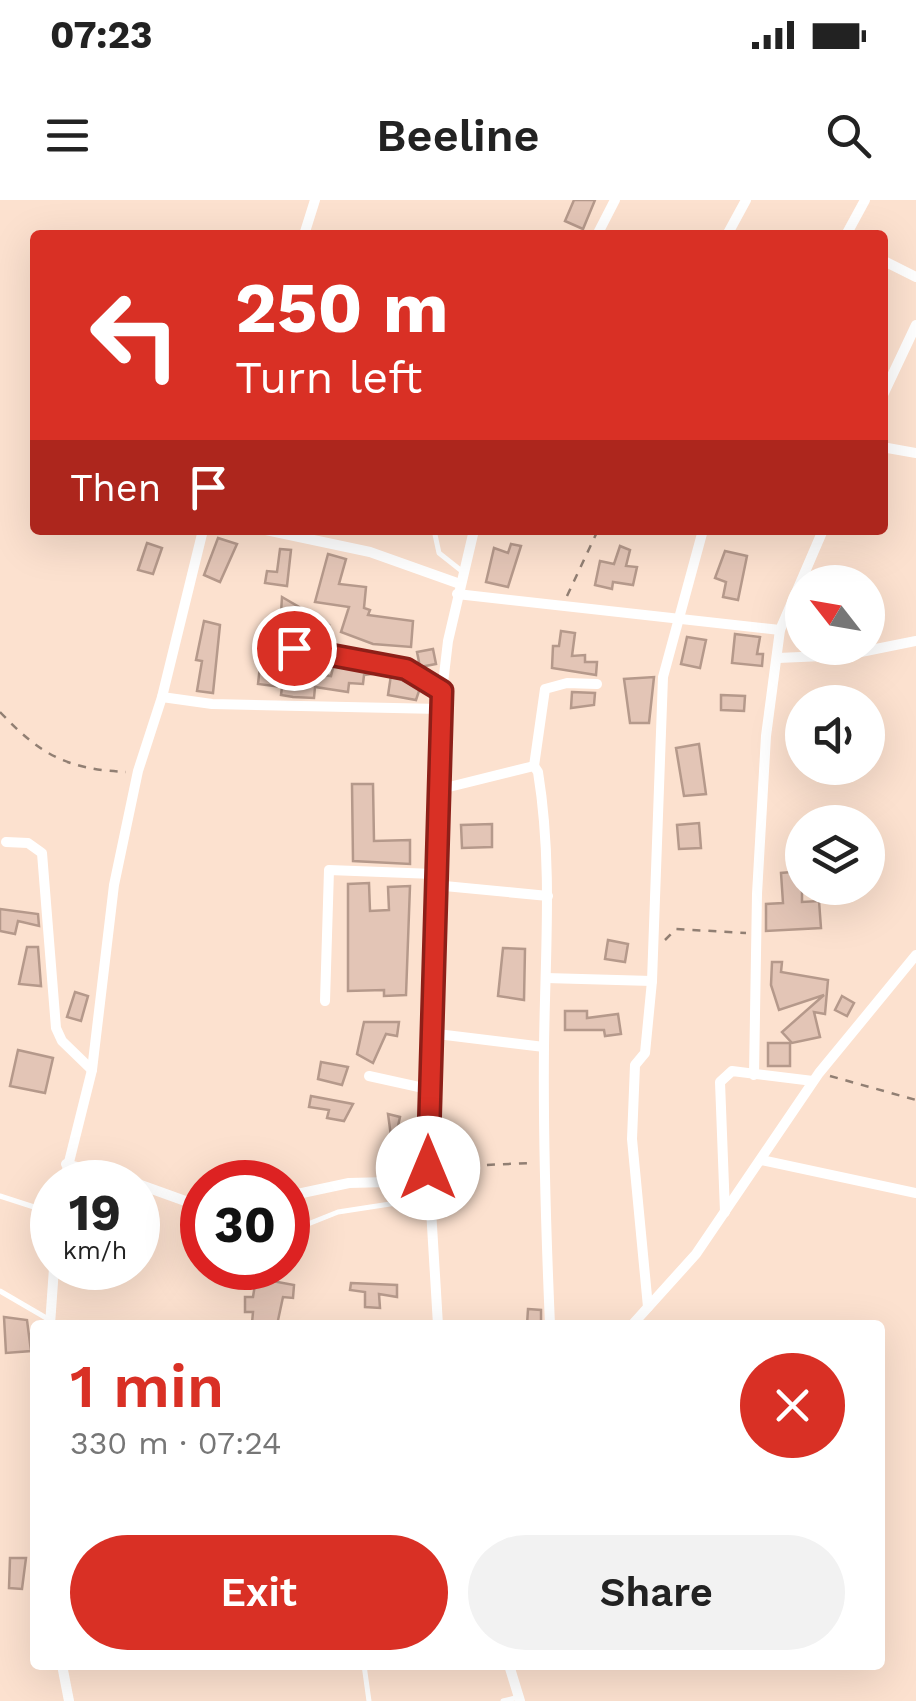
<!DOCTYPE html>
<html lang="en">
<head>
<meta charset="utf-8">
<style>
	:root { --surface:#fff; --page:#f2f2f2; --text:#222; --muted:#767676; --accent:#d93025 }
	body { margin:0; font-family:"Work Sans",sans-serif; background:var(--page); color:var(--text); height:100vh; display:flex; flex-direction:column; font-size:38px; white-space:nowrap }
	* { box-sizing:border-box; margin:0 }
	p { font-size:32px; color:var(--muted) }
	.icon { flex:none; width:55px; height:55px; fill:none; stroke:currentColor; stroke-width:2; stroke-linecap:round; stroke-linejoin:round }
	.map { position:relative; flex:1; overflow:hidden }
	.sheet { position:absolute; left:30px; top:1120px; width:855px; height:350px; display:flex; flex-direction:column; background:var(--surface); border-radius:10px; box-shadow:0 10px 40px #0002 }
	.sheet>* { flex:none }
	.guide { position:absolute; left:30px; top:30px; width:858px; height:305px; border-radius:10px; box-shadow:0 10px 40px #0002; background:#d93025; color:#fff; overflow:hidden }
	.needle { width:65px; rotate:301deg }
	.tools { position:absolute; left:785px; top:365px; display:grid; gap:20px }
	.tools a { display:grid; place-items:center; width:100px; height:100px; border-radius:50%; background:var(--surface); box-shadow:0 10px 40px #0002; font-size:50px }
	.speed { position:absolute; left:30px; top:960px; display:flex; gap:20px; font-size:50px; font-weight:700; text-align:center }
	.speed>* { display:grid; place-content:center; width:130px; height:130px; border-radius:50%; background:var(--surface); box-shadow:0 10px 40px #0002; line-height:1 }
	.speed small { font-size:25px; font-weight:400 }
	.speed .limit { border:15px solid #d22; background:#fff; color:#111 }
	.pin { position:absolute; display:grid; place-items:center; width:85px; height:85px; color:#fff; margin:-42px; border:5px solid #fff; border-radius:50%; box-shadow:0 2px 10px #0007 }
	.me { position:absolute; width:110px; margin:-55px; rotate:0deg; stroke-linejoin:round; filter:drop-shadow(0 0 8px #0008) }
	.turn { display:flex; align-items:center; gap:35px; height:210px; padding:0 40px; font-size:45px }
	.turn .icon { width:130px; height:130px; stroke-width:2.5 }
	.turn b { display:block; font-size:70px; line-height:85px }
	.then { display:flex; align-items:center; height:95px; padding:0 40px; background:#0003; gap:20px; font-size:38px }
	.round { display:grid; place-items:center; flex:none; width:105px; height:105px; border-radius:52px; background:var(--page) }
	.summary { display:flex; align-items:center; justify-content:space-between; height:170px; padding:0 40px }
	h1 { font-size:60px; font-weight:600; line-height:75px; color:var(--accent) }
	.action { display:flex; gap:20px; margin-top:auto; padding:20px 40px }
	.action a { flex:1; height:115px; border-radius:60px; background:var(--accent); color:#fff; font-size:40px; font-weight:600; line-height:115px; text-align:center }
	.action a+a { background:var(--page); color:var(--text) }
	.status { display:flex; justify-content:space-between; align-items:center; height:70px; padding:0 50px; background:var(--surface); direction:ltr }
	.status svg { height:28px; fill:currentColor }
	header { display:flex; justify-content:space-between; align-items:center; height:130px; padding:0 40px; background:var(--surface); font-size:45px; font-weight:600 }
	.map>svg:first-child { display:block }
	.building { fill:#e3c5b6; stroke:#b5998b; stroke-width:2.5 }
	.lines { fill:none; stroke-linecap:round; stroke-linejoin:round }
	.path { stroke:#917f73; stroke-width:2.5; stroke-dasharray:8 8; stroke-linecap:butt }
	.service { stroke:#fff; stroke-width:5 }
	.minor { stroke:#fff; stroke-width:10 }
	.route-casing { stroke:#8d1f18; stroke-width:25 }
	.route { stroke:#d93025; stroke-width:18 }
</style>
</head>
<body>
<div class="status"><b>07:23</b><svg viewBox="0 0 49 12"><path d="M0 12V9h3v3zM5 12V6h3v6zM10 12V3h3v9zM15 12V0h3v12zM26 1h20v11H26zM47 4h2v5h-2z"/></svg></div>
<header><svg class="icon" aria-label="menu" viewBox="0 0 24 24"><path d="M4 6h16M4 12h16M4 18h16"/></svg>Beeline<svg class="icon" aria-label="search" viewBox="0 0 24 24"><circle cx="10" cy="10" r="6"/><path d="M15 15l6 6"/></svg></header>
<div class="map">
<svg width="916" height="1501" viewBox="0 0 916 1501">
	<rect width="100%" height="100%" fill="#fce1cf"/>
	<g class="building">
		<path d="M574,0h21l-12,29 -18,-8z"/>
		<path d="M218,338l19,6 -17,38 -16,-7z"/>
		<path d="M147,343l15,5 -9,26 -15,-4z"/>
		<path d="M511,344l10,2 -13,41 -22,-5 8,-34 14,5z"/>
		<path d="M620,346l10,4 -4,16 11,1 -4,18 -20,-3 -1,7 -17,-4 5,-24 14,3z"/>
		<path d="M280,349l11,1 -4,36 -22,-3 2,-12 10,1z"/>
		<path d="M725,351l22,5 -9,44 -15,-3 3,-15 -11,-4z"/>
		<path d="M328,354l18,5 -7,25 27,3 -2,21 6,2 -2,5 45,6 -2,26 -38,-3 -32,-12 8,-25 -34,-5z"/>
		<path d="M282,397l17,10 -1,7 -17,-1z"/>
		<path d="M315,416l14,9 -7,10 -14,-9z"/>
		<path d="M204,421l16,4 -7,68 -16,-2 5,-30 -6,-1z"/>
		<path d="M561,431l14,2 -3,23 13,-1v7h12l-1,13 -44,-7 1,-22h6z"/>
		<path d="M735,434l25,3 -3,17h6l-1,12 -30,-3z"/>
		<path d="M687,437l19,3 -6,28 -19,-4z"/>
		<path d="M433,449l3,15 -16,3 -3,-15z"/>
		<path d="M261,457l25,4 -1,9 6,1 40,5 3,-12 46,9 -16,2 -1,9 -14,-1 -1,9 -33,-5 -1,11 -21,-1 -12,-2 1,-8 -24,-3z"/>
		<path d="M391,475l29,13 -4,12 -28,-5z"/>
		<path d="M654,477l-5,46h-19l-6,-44z"/>
		<path d="M572,492l23,1 -1,12 -23,3z"/>
		<path d="M721,495l24,1 -1,15 -23,-1z"/>
		<path d="M699,544l7,50 -22,2 -8,-48z"/>
		<path d="M352,584h21l1,57 36,-1v24l-57,-3z"/>
		<path d="M699,623l2,25 -22,1 -2,-24z"/>
		<path d="M492,624v23l-30,1 -1,-23z"/>
		<path d="M802,671v31l17,-1 2,27 -55,3v-27l17,-1 -2,-30z"/>
		<path d="M369,683l1,28 19,-1 -1,-23 22,-1 -4,109 -22,1v-6l-36,1v-107z"/>
		<path d="M0,709l38,5 1,12 -21,-5 -3,13 -15,-3z"/>
		<path d="M608,740l20,4 -3,18 -20,-3z"/>
		<path d="M27,747h11l3,39 -22,-2z"/>
		<path d="M503,748l22,1 -1,51 -26,-4z"/>
		<path d="M772,762h10l-1,10 47,8 -3,34 -11,-2 6,25 -28,6 -10,-11 42,-37 -45,15 -8,-25z"/>
		<path d="M75,792l13,4 -7,25 -14,-4z"/>
		<path d="M842,796l12,7 -7,13 -12,-6z"/>
		<path d="M565,811h22v7l31,-4 3,20 -16,2 -1,-6h-39z"/>
		<path d="M364,822h35l-2,14 -11,-2 -13,29 -16,-9z"/>
		<rect x="768" y="843" width="22" height="23"/>
		<path d="M18,850l35,8 -8,35 -35,-7z"/>
		<path d="M321,862l27,5 -6,18 -24,-6z"/>
		<path d="M311,896l42,8 -9,17 -17,-3 2,-8 -20,-3z"/>
		<path d="M388,914l12,3 -2,9 20,3 -22,6 -3,16z"/>
		<path d="M256,1078l38,7 -1,13 -10,-1 -6,28 -25,-2 1,-11h-8v-15h8z"/>
		<path d="M351,1083l46,2v12l-18,-3 1,14 -15,-1v-15l-15,-2z"/>
		<path d="M528,1109l13,1v15h-14z"/>
		<path d="M4,1117l23,3 4,31 -25,2z"/>
		<path d="M10,1358h16l-4,31 -13,-1z"/>
	</g>
	<g class="lines">
		<g class="path">
			<path d="M567,396l31,-66"/>
			<path d="M0,512c40,42 65,57 126,60"/>
			<path d="M665,740l11,-11 70,4"/>
			<path d="M830,876l86,24"/>
			<path d="M439,967l92,-4"/>
		</g>
		<g class="service">
			<path d="M434,330l5,23 24,19"/>
			<path d="M0,996l34,11 18,-1"/>
			<path d="M288,1032l50,-20 91,-14"/>
			<path d="M267,1076l2,-8"/>
			<path d="M0,1091l48,28"/>
			<path d="M364,1465l5,36"/>
			<path d="M503,1501l16,-4"/>
		</g>
		<g class="minor">
			<path d="M304,35l11,-35"/>
			<path d="M597,35l18,-35"/>
			<path d="M727,35l19,-35"/>
			<path d="M846,35l19,-35"/>
			<path d="M882,60l34,17"/>
			<path d="M882,197l34,-72"/>
			<path d="M882,247l34,6"/>
			<path d="M266,330l104,22 90,32"/>
			<path d="M457,394l323,36"/>
			<path d="M295,448l110,21 37,22"/>
			<path d="M778,458l68,-3 70,-14"/>
			<path d="M162,497l50,7 228,5"/>
			<path d="M534,566l11,-77 22,-6 30,1"/>
			<path d="M437,590l97,-24 4,6c15,92 7,183 6,276 -1,93 2,184 6,277"/>
			<path d="M6,642l22,1 14,10 14,175 6,13 30,29"/>
			<path d="M434,685l114,11"/>
			<path d="M546,778l106,3"/>
			<path d="M325,801l4,-131 105,4"/>
			<path d="M429,833l115,14"/>
			<path d="M754,875l3,-181 9,-158 14,-106 43,-100"/>
			<path d="M369,876l59,13"/>
			<path d="M761,960l155,33"/>
			<path d="M66,964l67,18"/>
			<path d="M64,982l28,-112 22,-185 24,-114 24,-74 41,-167"/>
			<path d="M138,984l64,23"/>
			<path d="M288,996l61,-13 79,-2"/>
			<path d="M725,1012l-5,-130 12,-11 81,10"/>
			<path d="M648,1107l-16,-168 3,-74 10,-12 7,-72 11,-304 40,-147"/>
			<path d="M50,1125l4,-57"/>
			<path d="M438,1125l-11,-182 13,-434 8,-68 26,-111"/>
			<path d="M632,1125l64,-71 123,-181 97,-118"/>
			<path d="M62,1465l7,36"/>
			<path d="M509,1465l11,36"/>
		</g>
	</g>
	<g class="lines">
		<defs>
			<path id="route" d="M294,448l112,21 36,22 -14,477"/>
		</defs>
		<use href="#route" class="route-casing"/>
		<use href="#route" class="route"/>
	</g>
</svg>
<div class="tools">
<a><svg class="needle" viewBox="-14 -14 28 28"><path d="M0-13l5 13h-10z" fill="#e53935"/><path d="M0 13l5-13h-10z" fill="#767676"/></svg></a>
<a><svg class="icon" aria-label="sound" viewBox="0 0 24 24"><path d="M4 9h4l5-4v14l-5-4H4zM17 9q2 3 0 6"/></svg></a>
<a><svg class="icon" aria-label="layers" viewBox="0 0 24 24"><path d="M12 4l9 5-9 5-9-5zM3 14l9 5 9-5"/></svg></a>
</div>
<div class="speed"><div>19<small>km/h</small></div><div class="limit">30</div></div>
<div class="pin" style="left:294px;top:448px;background:#d93025"><svg class="icon" aria-label="arrive" viewBox="0 0 24 24"><path d="M6 21V4h12l-3 4 3 4H6"/></svg></div>
<svg class="me" style="left:428px;top:968px" viewBox="-20 -20 40 40"><circle r="19" fill="#fff"/><path d="M0-13L10 11 0 6-10 11z" fill="#d93025"/></svg>
<div class="guide">
<div class="turn"><svg class="icon" aria-label="left" viewBox="0 0 24 24"><path d="M17 20v-9H6M10 6l-5 5 5 5"/></svg><div><b>250 m</b>Turn left</div></div>
<div class="then">Then<svg class="icon" aria-label="arrive" viewBox="0 0 24 24"><path d="M6 21V4h12l-3 4 3 4H6"/></svg></div>
</div>
<section class="sheet">
<div class="summary"><div><h1>1 min</h1><p>330 m · 07:24</p></div><a class="round" style="background:#d93025;color:#fff"><svg class="icon" aria-label="close" viewBox="0 0 24 24"><path d="M6 6l12 12M18 6L6 18"/></svg></a></div>
<div class="action"><a>Exit</a><a>Share</a></div>
</section>
</div>
</body>
</html>
